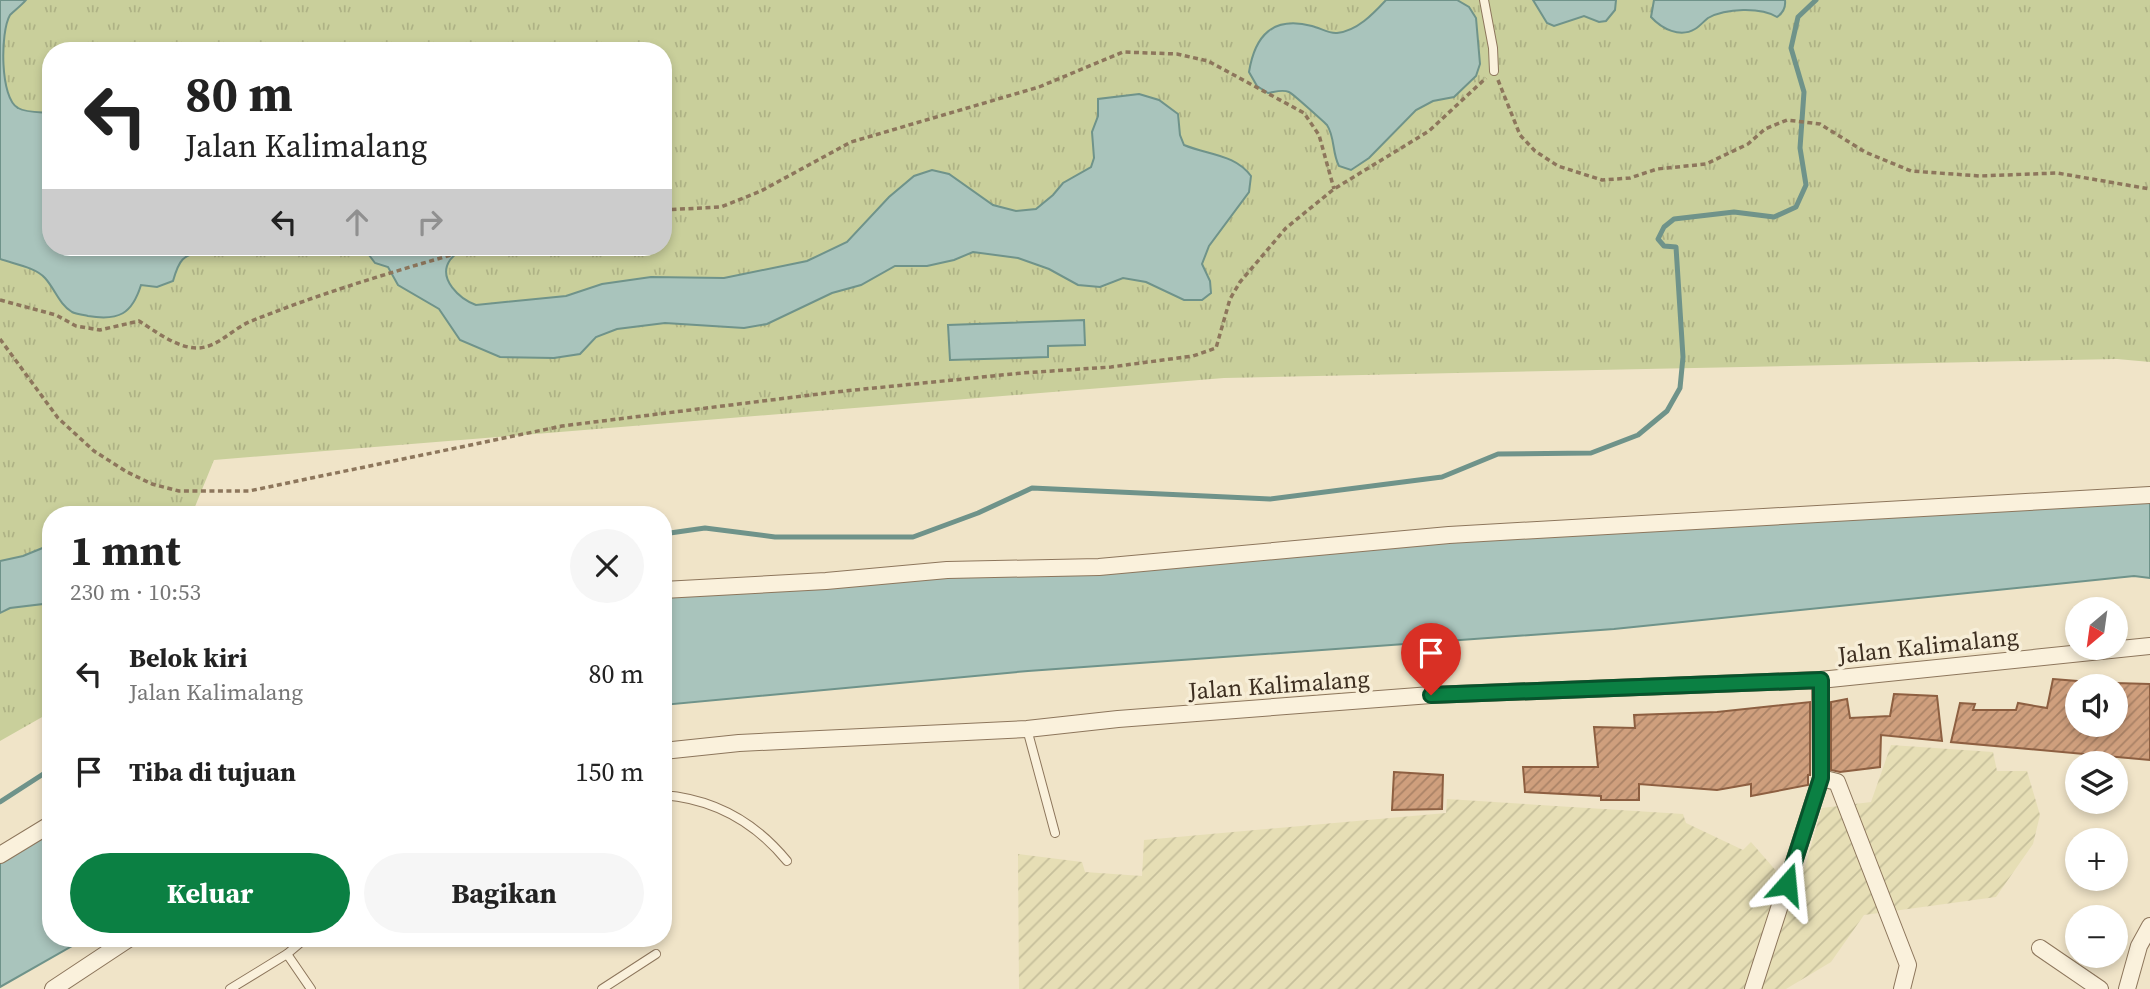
<!DOCTYPE html>
<html lang="id">
<head>
<meta charset="utf-8">
<style>
	:root { --surface:#fff; --page:#f6f6f6; --text:#222; --muted:#767676; --accent:#0b8043 }
	body { margin:0; font-family:"Source Serif 4",serif; background:var(--page); color:var(--text); height:100vh; display:flex; flex-direction:column; font-size:26px; white-space:nowrap }
	* { box-sizing:border-box; margin:0 }
	p { font-size:23px; color:var(--muted) }
	.icon { flex:none; width:38px; height:38px; fill:none; stroke:currentColor; stroke-width:2; stroke-linecap:round; stroke-linejoin:round }
	.map { position:relative; flex:1; overflow:hidden }
	.side { position:absolute; left:42px; top:506px; width:630px; height:441px; display:flex; flex-direction:column; background:var(--surface); border-radius:28px; box-shadow:0 4px 10px #0003 }
	.side>* { flex:none }
	.hud { position:absolute; left:42px; top:42px; width:630px; height:214px; border-radius:28px; box-shadow:0 4px 10px #0003; background:#fff; color:var(--text); overflow:hidden }
	.needle { width:46px; rotate:209deg }
	.tools { position:absolute; left:2065px; top:597px; display:grid; gap:14px }
	.tools a { display:grid; place-items:center; width:63px; height:63px; border-radius:50%; background:var(--surface); box-shadow:0 4px 10px #0003; font-size:35px }
	.pin { position:absolute; display:grid; place-items:center; width:60px; height:60px; color:#fff; margin:-72px -30px; border-radius:50% 50% 50% 0; rotate:-45deg; box-shadow:0 0 7px #0007 }
	.pin .icon { rotate:45deg }
	.me { position:absolute; width:77px; margin:-38px; rotate:18deg; stroke-linejoin:round; filter:drop-shadow(0 0 5px #0008) }
	.turn { display:flex; align-items:center; gap:24px; height:147px; padding:0 28px; font-size:32px }
	.turn .icon { width:91px; height:91px; stroke-width:2.5 }
	.turn b { display:block; font-size:49px; line-height:60px }
	.lanes { display:flex; align-items:center; height:66px; padding:0 28px; background:#0003; justify-content:center; gap:35px; direction:ltr }
	.lanes .off { opacity:.35 }
	.round { display:grid; place-items:center; flex:none; width:74px; height:74px; border-radius:37px; background:var(--page) }
	.summary { display:flex; align-items:center; justify-content:space-between; height:119px; padding:0 28px }
	h1 { font-size:42px; font-weight:700; line-height:52px }
	.action { display:flex; gap:14px; margin-top:auto; padding:14px 28px }
	.action a { flex:1; height:80px; border-radius:42px; background:var(--accent); color:#fff; font-size:28px; font-weight:700; line-height:80px; text-align:center }
	.action a+a { background:var(--page); color:var(--text) }
	ul { padding:0; list-style:none }
	li { display:flex; align-items:center; gap:21px; height:98px; padding:0 28px }
	li div { flex:1 }
	li b { display:block; font-size:26px }
	li em { font-style:normal }
	.map>svg:first-child { display:block }
	.farmland { fill:url(#farmland-furrows) }
	.grass { fill:url(#grass-tufts); fill-rule:evenodd }
	.water { fill:#a9c4bc; stroke:#6f938a; stroke-width:2 }
	.lines { fill:none; stroke-linecap:round; stroke-linejoin:round }
	.stream { stroke:#6f938a; stroke-width:5 }
	.building { fill:url(#building-hatch); stroke:#8d5f41; stroke-width:2 }
	.lane-casing { stroke:#8d765c; stroke-width:10 }
	.street-casing { stroke:#8d765c; stroke-width:18 }
	.path { stroke:#8d765c; stroke-width:3.5; stroke-dasharray:5 3.5; stroke-linecap:butt }
	.lane { stroke:#faf1dc; stroke-width:8 }
	.street { stroke:#faf1dc; stroke-width:16 }
	.route-casing { stroke:#07532c; stroke-width:18 }
	.route { stroke:#0b8043; stroke-width:12 }
	.labels { text-anchor:middle; stroke-width:7; stroke-linejoin:round; paint-order:stroke }
	.street-label { font-size:24px; fill:#3d2e20; stroke:#f7eed8 }
</style>
</head>
<body>
<div class="map">
<svg width="2150" height="989" viewBox="0 0 2150 989">
	<defs>
		<pattern id="farmland-furrows" width="10" height="10" patternUnits="userSpaceOnUse" patternTransform="scale(1.75)"><rect width="10" height="10" fill="#e6deb5"/><path d="M-1 1l2-2M0 10L10 0M9 11l2-2" fill="none" stroke="#c6bf9b"/></pattern>
		<pattern id="grass-tufts" width="24" height="20" patternUnits="userSpaceOnUse" patternTransform="scale(1.75)"><rect width="24" height="20" fill="#c9cf9b"/><path d="M3 7l-1-3M5 7V3M7 7l1-3M15 17l-1-3M17 17v-4M19 17l1-3" fill="none" stroke="#aeb285"/></pattern>
		<pattern id="building-hatch" width="6" height="6" patternUnits="userSpaceOnUse" patternTransform="scale(1.75)"><rect width="6" height="6" fill="#cf9f7d"/><path d="M-1 1l2-2M0 6l6-6M5 7l2-2" fill="none" stroke="#a98266"/></pattern>
	</defs>
	<rect width="100%" height="100%" fill="#f0e4c8"/>
	<path class="farmland" d="M1891,745l102,7 4,19h30l13,44 -7,29 -37,53 -132,18 -33,47 -45,27h-767l-1,-135 64,8 3,10 57,4 2,-36 302,-27 1,-14 236,15 3,9 57,27 8,-8 27,31 22,10 22,-75 49,-6z"/>
	<path class="grass" d="M0,0h2150v362l-33,-3 -893,19 -1010,82 -22,54h-141v198l-51,29zM51,51h612v196h-612z"/>
	<g class="water">
		<path d="M0,0h26c-4,5 -11,10 -16,15 -10,17 -10,84 8,93 9,5 22,4 33,5v134h155l-1,3c-23,5 -26,10 -32,31l-16,6 -16,-2c-9,29 -22,36 -53,31 -4,-1 -12,-2 -16,-4 -13,-8 -17,-23 -27,-34 -10,-11 -31,-14 -45,-19z"/>
		<path d="M1386,0h71l12,7 7,11 4,46 -4,12 -22,21 -21,4 -17,9 -47,48 -18,12 -12,-4c-7,-13 -4,-29 -12,-41 -3,-3 -35,-32 -38,-33 -7,-3 -14,0 -21,1l-11,-7 -8,-14c6,-37 24,-56 63,-46 8,2 18,8 25,7 20,-2 36,-19 49,-33z"/>
		<path d="M1533,0h83l-1,10 -9,11 -7,1 -15,-6 -30,10 -7,-3z"/>
		<path d="M1654,0h131c1,8 -2,13 -8,17 -16,-10 -51,-9 -69,1 -4,3 -8,8 -13,11 -15,9 -33,0 -44,-12z"/>
		<path d="M1139,94l20,6 19,14 2,21 4,10c24,10 51,9 67,31l-2,16 -40,54 -7,18 8,17 1,12 -9,7h-18l-38,-18 -23,-4 -23,9 -22,-2 -29,-16 -31,-11 -45,-6 -19,8 -27,6h-32l-34,19 -29,8 -65,31 -23,4 -79,-5 -48,6 -21,8 -16,17 -26,4 -54,-1 -40,-17 -21,-31 -41,-24 -10,-18 -13,-4 -12,-16h100c-4,4 -9,8 -13,13 -13,19 10,39 26,45l90,-9 36,-12 49,-7 73,1 83,-17 40,-19 42,-45 25,-21 18,-6 17,4 44,31 23,6 20,-2 17,-14 10,-12 28,-16 3,-9 -2,-26 6,-16v-17z"/>
		<path d="M1084,320l1,25 -37,1v11l-98,3 -2,-35z"/>
		<path d="M2150,495v83l-16,-2 -520,53 -586,42 -365,34v-115z"/>
		<path d="M45,547l6,5v51l-41,5 -10,5v-52l23,-5z"/>
		<path d="M51,825v113h35l-86,49v-132z"/>
	</g>
	<g class="lines">
		<g class="stream">
			<path d="M663,534l42,-6 70,9h138l65,-24 54,-25 238,11 172,-22 56,-23 93,-1 47,-18 29,-24 13,-23 3,-31 -7,-110 -12,-1 -6,-7 6,-12 10,-8 60,-7 40,5 22,-10 10,-22 -6,-37 4,-56 -13,-44 7,-31 18,-17"/>
			<path d="M0,802l51,-33"/>
		</g>
	</g>
	<g class="building">
		<path d="M2053,679l24,2v43h39v-41l34,1v76l-199,-18 9,-39 15,1 -2,6h43l2,-7 29,5z"/>
		<path d="M1894,694l43,2 5,45 -61,-6 -1,32 -40,5 -9,-2v-68l16,-3 3,19 40,-2z"/>
		<path d="M1810,702v73h-2v10l-57,11v-12l-34,6 -78,-6v16h-38v-4l-76,-4 -2,-25h75l-4,-40 41,1 -1,-13 83,-3z"/>
		<path d="M1394,772l49,3 -1,34 -50,1z"/>
	</g>
	<g class="lines">
		<defs>
			<g id="lane">
				<path d="M1484,0l9,48 1,23"/>
				<path d="M1027,729l28,104"/>
				<path d="M663,795c52,4 92,27 124,66"/>
				<path d="M287,954l24,35"/>
				<path d="M230,989l57,-35 19,-16"/>
				<path d="M602,989l54,-35"/>
			</g>
			<g id="street">
				<path d="M663,590l163,-9 121,-11 152,-3 350,-32 701,-40"/>
				<path d="M663,751l76,-8 288,-14 91,-10 313,-24 389,-15 330,-34"/>
				<path d="M1821,778l16,4 71,183 -6,24"/>
				<path d="M0,855l51,-31"/>
				<path d="M2040,948l60,41"/>
				<path d="M53,989l77,-51"/>
				<path d="M1753,989l68,-211 -1,-98"/>
				<path d="M2127,989l12,-43 11,-20"/>
			</g>
		</defs>
		<use href="#lane" class="lane-casing"/>
		<use href="#street" class="street-casing"/>
		<g class="path">
			<path d="M1498,80l22,55 15,16 23,15 44,14 28,-2 27,-9 49,-5 42,-20 17,-15 22,-9 33,4 45,28 46,19 68,5 78,-3 93,16"/>
			<path d="M663,210l58,-3 40,-16 90,-49 188,-55 84,-35 54,2 31,7 96,52 15,22 15,54"/>
			<path d="M0,300l56,15 20,11 24,4 39,-9c16,10 38,27 58,27 20,0 34,-18 52,-26 74,-30 153,-53 230,-75"/>
			<path d="M0,339l58,79 36,33 33,21 25,12 27,7h70l313,-65 273,-34 187,-19 89,-6 82,-11 23,-8 14,-49 10,-17 46,-54 48,-39 95,-58 57,-53"/>
		</g>
		<use href="#lane" class="lane"/>
		<use href="#street" class="street"/>
	</g>
	<g class="lines">
		<defs>
			<path id="route" d="M1431,695l390,-15v98l-34,106"/>
		</defs>
		<use href="#route" class="route-casing"/>
		<use href="#route" class="route"/>
	</g>
	<g class="labels">
		<g class="street-label">
			<text transform="translate(1928 646) rotate(-6)" y="8">Jalan Kalimalang</text>
			<text transform="translate(1279 685) rotate(-4)" y="8">Jalan Kalimalang</text>
		</g>
	</g>
</svg>
<div class="tools">
<a><svg class="needle" viewBox="-14 -14 28 28"><path d="M0-13l5 13h-10z" fill="#e53935"/><path d="M0 13l5-13h-10z" fill="#767676"/></svg></a>
<a><svg class="icon" aria-label="sound" viewBox="0 0 24 24"><path d="M4 9h4l5-4v14l-5-4H4zM17 9q2 3 0 6"/></svg></a>
<a><svg class="icon" aria-label="layers" viewBox="0 0 24 24"><path d="M12 4l9 5-9 5-9-5zM3 14l9 5 9-5"/></svg></a>
<a>+</a>
<a>−</a>
</div>
<div class="pin" style="left:1431px;top:695px;background:#d93025"><svg class="icon" aria-label="arrive" viewBox="0 0 24 24"><path d="M6 21V4h12l-3 4 3 4H6"/></svg></div>
<svg class="me" style="left:1787px;top:884px" viewBox="-20 -20 40 40"><path d="M0-17L14 15 0 8-14 15z" fill="#0b8043" stroke="#fff" stroke-width="4"/></svg>
<div class="hud">
<div class="turn"><svg class="icon" aria-label="left" viewBox="0 0 24 24"><path d="M17 20v-9H6M10 6l-5 5 5 5"/></svg><div><b>80 m</b>Jalan Kalimalang</div></div>
<div class="lanes"><svg class="icon" aria-label="left" viewBox="0 0 24 24"><path d="M17 20v-9H6M10 6l-5 5 5 5"/></svg><svg class="icon off" aria-label="ahead" viewBox="0 0 24 24"><path d="M12 20V5M6 11l6-6 6 6"/></svg><svg class="icon off" aria-label="right" viewBox="0 0 24 24"><path d="M7 20v-9h11M14 6l5 5-5 5"/></svg></div>
</div>
<section class="side">
<div class="summary"><div><h1>1 mnt</h1><p>230 m · 10:53</p></div><a class="round"><svg class="icon" aria-label="close" viewBox="0 0 24 24"><path d="M6 6l12 12M18 6L6 18"/></svg></a></div>
<ul>
<li><svg class="icon" aria-label="left" viewBox="0 0 24 24"><path d="M17 20v-9H6M10 6l-5 5 5 5"/></svg><div><b>Belok kiri</b><p>Jalan Kalimalang</p></div><em>80 m</em></li>
<li><svg class="icon" aria-label="arrive" viewBox="0 0 24 24"><path d="M6 21V4h12l-3 4 3 4H6"/></svg><div><b>Tiba di tujuan</b></div><em>150 m</em></li>
</ul>
<div class="action"><a>Keluar</a><a>Bagikan</a></div>
</section>
</div>
</body>
</html>
